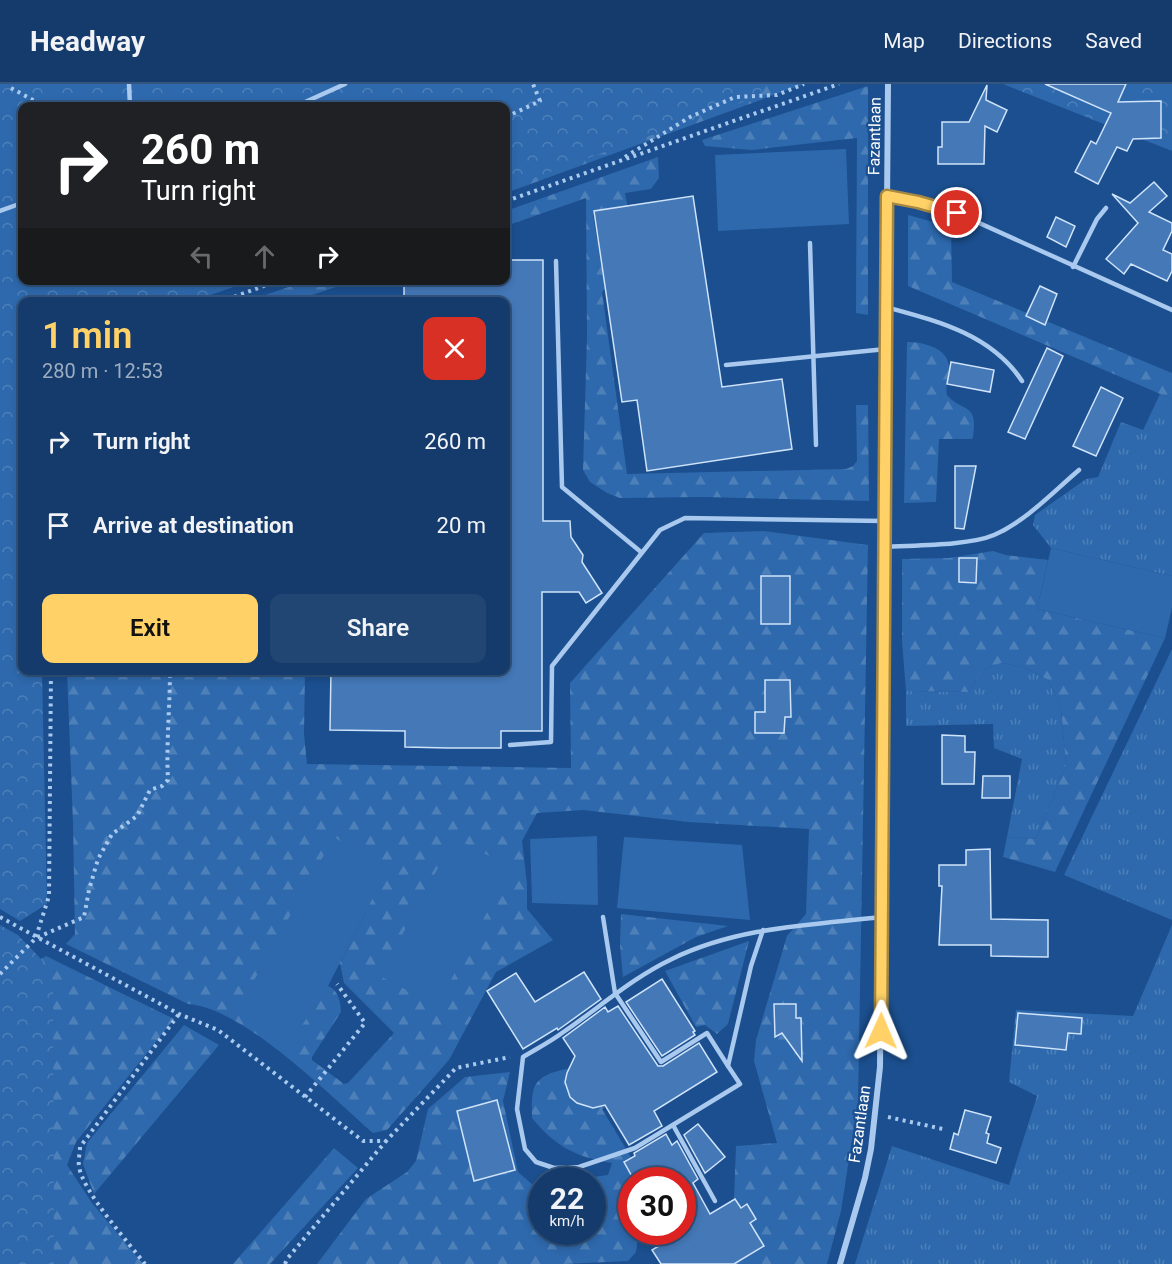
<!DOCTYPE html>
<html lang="en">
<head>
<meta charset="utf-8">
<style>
	:root { --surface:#143b6b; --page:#214673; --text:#f1f3f6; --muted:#9dadc1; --line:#33557e; --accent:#ffd166 }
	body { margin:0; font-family:Roboto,sans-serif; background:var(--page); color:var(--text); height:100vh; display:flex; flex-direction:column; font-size:22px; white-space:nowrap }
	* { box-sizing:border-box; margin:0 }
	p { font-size:20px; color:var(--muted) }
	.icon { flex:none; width:33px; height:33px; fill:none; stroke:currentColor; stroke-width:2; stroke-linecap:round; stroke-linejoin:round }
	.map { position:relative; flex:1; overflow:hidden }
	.sheet { position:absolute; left:18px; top:213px; width:492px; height:378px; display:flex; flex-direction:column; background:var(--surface); border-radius:12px; box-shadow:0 3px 9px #0003,0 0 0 2px var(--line) }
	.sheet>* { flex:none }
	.top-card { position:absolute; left:18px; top:18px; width:492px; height:183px; border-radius:12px; box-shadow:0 3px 9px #0003,0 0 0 2px var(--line); background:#202124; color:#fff; overflow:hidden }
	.speed { position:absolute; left:528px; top:1083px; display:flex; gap:12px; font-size:30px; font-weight:700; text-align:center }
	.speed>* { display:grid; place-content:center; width:78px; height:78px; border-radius:50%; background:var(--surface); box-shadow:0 3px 9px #0003,0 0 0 2px var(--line); line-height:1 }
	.speed small { font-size:15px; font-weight:400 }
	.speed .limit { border:9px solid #d22; background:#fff; color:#111 }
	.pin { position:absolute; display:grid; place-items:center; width:51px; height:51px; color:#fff; margin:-26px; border:3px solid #fff; border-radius:50%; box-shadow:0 2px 6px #0007 }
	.me { position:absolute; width:66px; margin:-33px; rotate:1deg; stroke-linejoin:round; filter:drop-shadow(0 0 4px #0008) }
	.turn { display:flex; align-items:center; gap:21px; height:126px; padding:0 24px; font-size:27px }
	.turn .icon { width:78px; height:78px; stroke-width:2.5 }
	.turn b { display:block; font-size:42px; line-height:51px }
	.lanes { display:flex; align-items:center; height:57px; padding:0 24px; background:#0003; justify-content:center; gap:30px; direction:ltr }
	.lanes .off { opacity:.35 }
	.round { display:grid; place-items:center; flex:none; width:63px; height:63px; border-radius:12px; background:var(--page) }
	.head { display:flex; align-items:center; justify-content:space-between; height:102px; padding:0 24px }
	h1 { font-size:36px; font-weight:600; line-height:45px; color:var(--accent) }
	.button { display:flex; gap:12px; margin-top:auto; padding:12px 24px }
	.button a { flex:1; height:69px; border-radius:12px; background:var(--accent); color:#111; font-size:24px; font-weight:600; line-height:69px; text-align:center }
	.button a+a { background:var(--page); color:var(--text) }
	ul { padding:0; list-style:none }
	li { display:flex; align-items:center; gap:18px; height:84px; padding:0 24px }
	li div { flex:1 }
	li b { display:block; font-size:22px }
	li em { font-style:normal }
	header { display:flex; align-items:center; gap:36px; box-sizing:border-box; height:84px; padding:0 30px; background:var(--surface); border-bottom:2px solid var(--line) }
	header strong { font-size:28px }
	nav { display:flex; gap:33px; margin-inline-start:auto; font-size:21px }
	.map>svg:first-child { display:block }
	.grass { fill:url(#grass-tufts) }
	.forest { fill:url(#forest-firs); fill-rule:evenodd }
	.park { fill:url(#park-crowns) }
	.pitch { fill:#2e69ad }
	.building { fill:#4478b7; stroke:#cfe3fa; stroke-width:1.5 }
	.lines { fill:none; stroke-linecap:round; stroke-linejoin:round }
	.path { stroke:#a9c9ee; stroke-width:4; stroke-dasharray:3 4.5; stroke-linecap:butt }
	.service { stroke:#a9c9ee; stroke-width:4.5 }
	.minor { stroke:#a9c9ee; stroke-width:6 }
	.route-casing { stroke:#a68842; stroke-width:15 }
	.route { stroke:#ffd166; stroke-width:10 }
	.labels { text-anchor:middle; stroke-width:4.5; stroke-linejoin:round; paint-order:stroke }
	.street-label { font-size:16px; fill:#fff; stroke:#1b4f8f }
</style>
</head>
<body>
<header>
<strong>Headway</strong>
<nav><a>Map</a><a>Directions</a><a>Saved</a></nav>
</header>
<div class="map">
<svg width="1172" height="1180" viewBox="0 0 1172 1180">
	<defs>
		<pattern id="grass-tufts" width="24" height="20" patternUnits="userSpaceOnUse" patternTransform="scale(1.5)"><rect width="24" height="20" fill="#2e69ad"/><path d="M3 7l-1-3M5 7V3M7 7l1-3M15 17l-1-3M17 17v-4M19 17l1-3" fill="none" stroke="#4d80b9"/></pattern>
		<pattern id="forest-firs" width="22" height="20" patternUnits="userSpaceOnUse" patternTransform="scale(1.5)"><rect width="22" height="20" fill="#2e69ad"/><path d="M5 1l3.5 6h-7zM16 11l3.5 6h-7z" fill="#4d80b9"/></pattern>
		<pattern id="park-crowns" width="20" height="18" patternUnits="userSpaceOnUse" patternTransform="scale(1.5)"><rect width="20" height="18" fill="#2e69ad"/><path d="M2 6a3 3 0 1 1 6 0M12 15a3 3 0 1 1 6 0" fill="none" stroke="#4d80b9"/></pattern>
	</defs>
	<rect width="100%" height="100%" fill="#1b4f8f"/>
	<g class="grass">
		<path d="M1160,310l12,5v177l-121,-28 -18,-23 2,-10 51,-36 12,-2 23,-55 22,8z"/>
		<path d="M1172,565v271l-108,-45z"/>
		<path d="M1001,579l22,4 25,13 13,28 5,57 -30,74 -29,-2 15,-78 -28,-11 -1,-24 -87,2v-35l63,1 12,-21z"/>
		<path d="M1172,841v339h-317l37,-118 117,39 28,-89 -28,-14 7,-72 117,6z"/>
	</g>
	<g class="forest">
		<path d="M665,0h139l-298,109v-25z"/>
		<path d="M868,2v229l-12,-2 1,-175 -105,12 -47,-4 -3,-6z"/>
		<path d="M658,73l1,21 -8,11 -26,4 3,16 -35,6 12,74 -3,3 25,182 219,-5 7,-3 4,-5 -1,-56h12l1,96 -166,-4 -83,1 -13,-5 -17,-11 -7,-12 4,-133 -1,-139 -80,28v-15z"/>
		<path d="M908,131l43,12 1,55 220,91v26l-264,-113z"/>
		<path d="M309,196l45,1 -42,14 -1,6h-64z"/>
		<path d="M907,258c15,0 41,5 42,25 0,9 -4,19 -2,28 15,18 32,6 26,43l-2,1h-32l-3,63 -32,1z"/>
		<path d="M764,447l104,14 -10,555 -17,111 -14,53h-162l-10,-15 79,-50 2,-53 41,-3 -23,-82 2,-21 31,-104 19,-22 3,-85 -120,-7 -106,-12 -46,3 -15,28 5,43v25l26,31 -57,32 -47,88 -62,70 -14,3c-43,-37 -129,-125 -185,-129l-122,-60 9,-10 -2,-111 -6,-152h238l-1,63 3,30 264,4 -1,-85 134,-150zM387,787l-47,92 4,20 50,50 -46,50 -4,1 -32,-24v-3l29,-45c0,-10 -3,-22 -13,-26z"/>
		<path d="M993,467l13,4 42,5 -11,49 128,29 -110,234 -52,-15 4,-20 29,2 30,-74 -5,-57 -13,-28 -25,-13 -22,-4 -20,8 -12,21 -63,-1 -4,-50v-82l47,-1z"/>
		<path d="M621,830l107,12 -32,11 -73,40 -3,-32z"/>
		<path d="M749,857l-21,83 -11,10 -12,-9 -9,2 -31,-56z"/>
		<path d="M46,872l128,63 -98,123 -9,23 25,38 51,61h-143v-281z"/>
		<path d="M184,941l35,20 -125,149 -11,-30 4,-21z"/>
		<path d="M582,983l35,33 -15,9 30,50 8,21h-8v52h7l-3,20 -8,9 -64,3h-247l49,-65 41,-27 9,-11 12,-52 37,-32 45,-5 -7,29 15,71 16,14 7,-1 1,47h50v-52h-20l36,-5 4,-12c-36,-6 -56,-16 -80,-45 0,-9 -1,-22 2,-30 7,-17 32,-19 48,-21z"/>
		<path d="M334,1064l24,20 -88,96h-37z"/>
	</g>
	<g class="park">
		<path d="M0,0h761l1,11 -256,93v-82h-484v174l229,1 -58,20 -171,1v368l20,1 5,233 -27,17 -20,-12z"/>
		<path d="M1003,0h169v67z"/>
		<path d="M0,841l18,10 24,25 11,28 1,276h-54z"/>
	</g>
	<g class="pitch">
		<path d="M846,65l3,75 -131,7 -3,-76z"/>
		<path d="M1051,464l121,28v32l-7,30 -128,-29z"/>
		<path d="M597,752l1,69 -66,-2 -2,-64z"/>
		<path d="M334,753l53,33 -59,115 -38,59 -51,-37z"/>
		<path d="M624,753l118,8 8,75 -133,-12z"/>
		<path d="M454,754l57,29 -74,139 -57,-30z"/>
	</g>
	<g class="building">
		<path d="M1045,0h81l-8,18 43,-1v37l-28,1 -6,12 -10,-4 -19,37 -23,-12 16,-31 5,3 15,-31z"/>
		<path d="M987,1l-1,15 21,10 -10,22 -12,-6 -1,38h-46v-17h4v-25h27z"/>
		<path d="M1154,98l13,14 -18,16 23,11v8l-9,19 9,4v17l-5,10 -36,-17 -7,10 -18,-15 32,-36 -26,-29 18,9z"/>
		<path d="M693,112l29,191 60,-8 10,70 -145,22 -10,-71 -15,2 -28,-191z"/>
		<path d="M1056,133l19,9 -9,21 -19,-10z"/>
		<path d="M506,176h37v261h27l1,16 12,18 -1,7 20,31 -16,10 -7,-11h-37v139h-41v17h-53l-43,-1v-16l-75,-1 1,-60h175v-368h-102v-22h102z"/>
		<path d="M1040,202l17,8 -12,31 -19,-9z"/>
		<path d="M1047,264l16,8 -38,83 -17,-7z"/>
		<path d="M951,278l43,8 -4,22 -43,-8z"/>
		<path d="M1101,303l22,11 -27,58 -23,-10z"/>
		<path d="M955,382h21l-12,63 -9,-1z"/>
		<path d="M959,474h18l-1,25 -17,-1z"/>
		<rect x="761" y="492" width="29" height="48"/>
		<path d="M765,596h25l1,37h-6l-1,16h-29v-21h10z"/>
		<path d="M942,651l23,1v16h10l-1,32h-32z"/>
		<path d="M983,692h27v22h-28z"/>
		<path d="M990,765l1,70 57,1v37l-57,-1v-11h-52l3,-59h-3v-21h27v-15z"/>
		<path d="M584,888l17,27 -43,31 -1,-2 -34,21 -36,-58 29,-18 19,29z"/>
		<path d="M662,895l33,52 -2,1 2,3 -33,21 -36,-54z"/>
		<path d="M774,920h22v14h5l1,43 -20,-28 -7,4z"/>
		<path d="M618,922l40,60h5l36,-23 18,29 -63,39 8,15 -33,19 -24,-40 -12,3 -16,-5 -7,-6 -5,-15 2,-9 8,-17 -12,-18 42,-31 3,5z"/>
		<path d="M1018,929l64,5 -1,16 -13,-1 -2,17 -51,-5z"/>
		<path d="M497,1016l18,70 -41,11 -17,-70z"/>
		<path d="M965,1026l26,7 -5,16 3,1 -2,9 14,5 -5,15 -46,-14 4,-16 4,2z"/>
		<path d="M698,1040l27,33 -20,16 -21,-38z"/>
		<path d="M666,1050l6,11 5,-4 21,38 -5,4 17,31 25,-15 6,9 6,-4 9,15 -6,4 14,23 -30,18h-73l-9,-14 30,-18v-52h-48l-10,-18 11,-6 -1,-3z"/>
	</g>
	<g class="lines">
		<g class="path">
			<path d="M11,4l33,18"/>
			<path d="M506,33l34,-16 -7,-17"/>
			<path d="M625,73l65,-40 45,-20 42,-2 27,-11"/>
			<path d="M506,117l333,-117"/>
			<path d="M220,218l60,-22"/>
			<path d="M0,833l179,97 39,16 145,111h23l70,-73 54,-11"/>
			<path d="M36,853l13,-41 2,-226"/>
			<path d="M0,890l36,-36 48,-21 5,-27 9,-31 14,-25 25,-18 13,-26 12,-4 6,-6c-2,-37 2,-73 2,-110"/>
			<path d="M305,1013l60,-74 -28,-39"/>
			<path d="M888,1033l55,12"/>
			<path d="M145,1180c-16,-21 -63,-73 -66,-98 -1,-6 1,-13 1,-19l99,-133"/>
			<path d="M285,1180l2,-5 99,-118"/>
		</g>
		<g class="service">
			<path d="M129,0l1,22"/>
			<path d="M283,22l20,-3 42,-19"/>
			<path d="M887,112l31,6 39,11 215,97"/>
			<path d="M0,127l22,-8"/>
			<path d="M810,159l6,202"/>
			<path d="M556,177l6,226 79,65"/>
			<path d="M1073,183l24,-48 9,-11"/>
			<path d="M886,223c51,14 105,27 136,74"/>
			<path d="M726,281l160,-16"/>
			<path d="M883,463c30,-2 85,-1 111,-12 32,-14 59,-43 85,-65"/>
			<path d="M510,661l41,-3 1,-76 108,-136 25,-12 199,3"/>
			<path d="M603,833l12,76 46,69 46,-29 21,33"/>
			<path d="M763,846l-12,36 -23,100 12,18 -105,64 -56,19 -25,1 -18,-6 -11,-13 -8,-40 6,-52c13,-8 27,-15 39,-24 37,-25 70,-55 110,-74 65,-32 139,-34 210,-42"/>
			<path d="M673,1041l42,76"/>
		</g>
		<path class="minor" d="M840,1180l25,-86 6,-29 9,-82 8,-983"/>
	</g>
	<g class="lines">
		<defs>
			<path id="route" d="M881,947l6,-835 31,6 39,11"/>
		</defs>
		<use href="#route" class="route-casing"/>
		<use href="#route" class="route"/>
	</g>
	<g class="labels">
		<g class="street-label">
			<text transform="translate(874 52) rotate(-89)" y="6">Fazantlaan</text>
			<text transform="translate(859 1040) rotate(-82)" y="6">Fazantlaan</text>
		</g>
	</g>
</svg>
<div class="speed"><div>22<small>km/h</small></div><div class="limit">30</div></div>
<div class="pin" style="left:957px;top:129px;background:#d93025"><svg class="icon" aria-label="arrive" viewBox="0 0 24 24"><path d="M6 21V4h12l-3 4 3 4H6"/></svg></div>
<svg class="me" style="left:881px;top:947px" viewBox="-20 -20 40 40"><path d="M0-17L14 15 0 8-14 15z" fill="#ffd166" stroke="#fff" stroke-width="4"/></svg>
<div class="top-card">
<div class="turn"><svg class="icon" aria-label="right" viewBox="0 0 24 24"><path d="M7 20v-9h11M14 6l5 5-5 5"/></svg><div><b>260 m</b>Turn right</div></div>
<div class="lanes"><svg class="icon off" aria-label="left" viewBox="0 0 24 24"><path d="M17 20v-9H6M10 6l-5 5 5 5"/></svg><svg class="icon off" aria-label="ahead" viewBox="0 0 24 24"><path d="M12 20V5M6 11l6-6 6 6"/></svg><svg class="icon" aria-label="right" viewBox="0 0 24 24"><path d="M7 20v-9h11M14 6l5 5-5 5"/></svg></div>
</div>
<section class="sheet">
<div class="head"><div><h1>1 min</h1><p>280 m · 12:53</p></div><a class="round" style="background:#d93025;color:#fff"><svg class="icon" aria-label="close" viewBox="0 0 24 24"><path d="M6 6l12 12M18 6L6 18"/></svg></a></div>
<ul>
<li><svg class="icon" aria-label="right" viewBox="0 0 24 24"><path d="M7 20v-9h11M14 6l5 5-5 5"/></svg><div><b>Turn right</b></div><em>260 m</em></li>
<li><svg class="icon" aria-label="arrive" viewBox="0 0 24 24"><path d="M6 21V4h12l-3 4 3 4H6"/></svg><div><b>Arrive at destination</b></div><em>20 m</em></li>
</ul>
<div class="button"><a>Exit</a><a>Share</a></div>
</section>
</div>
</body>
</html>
